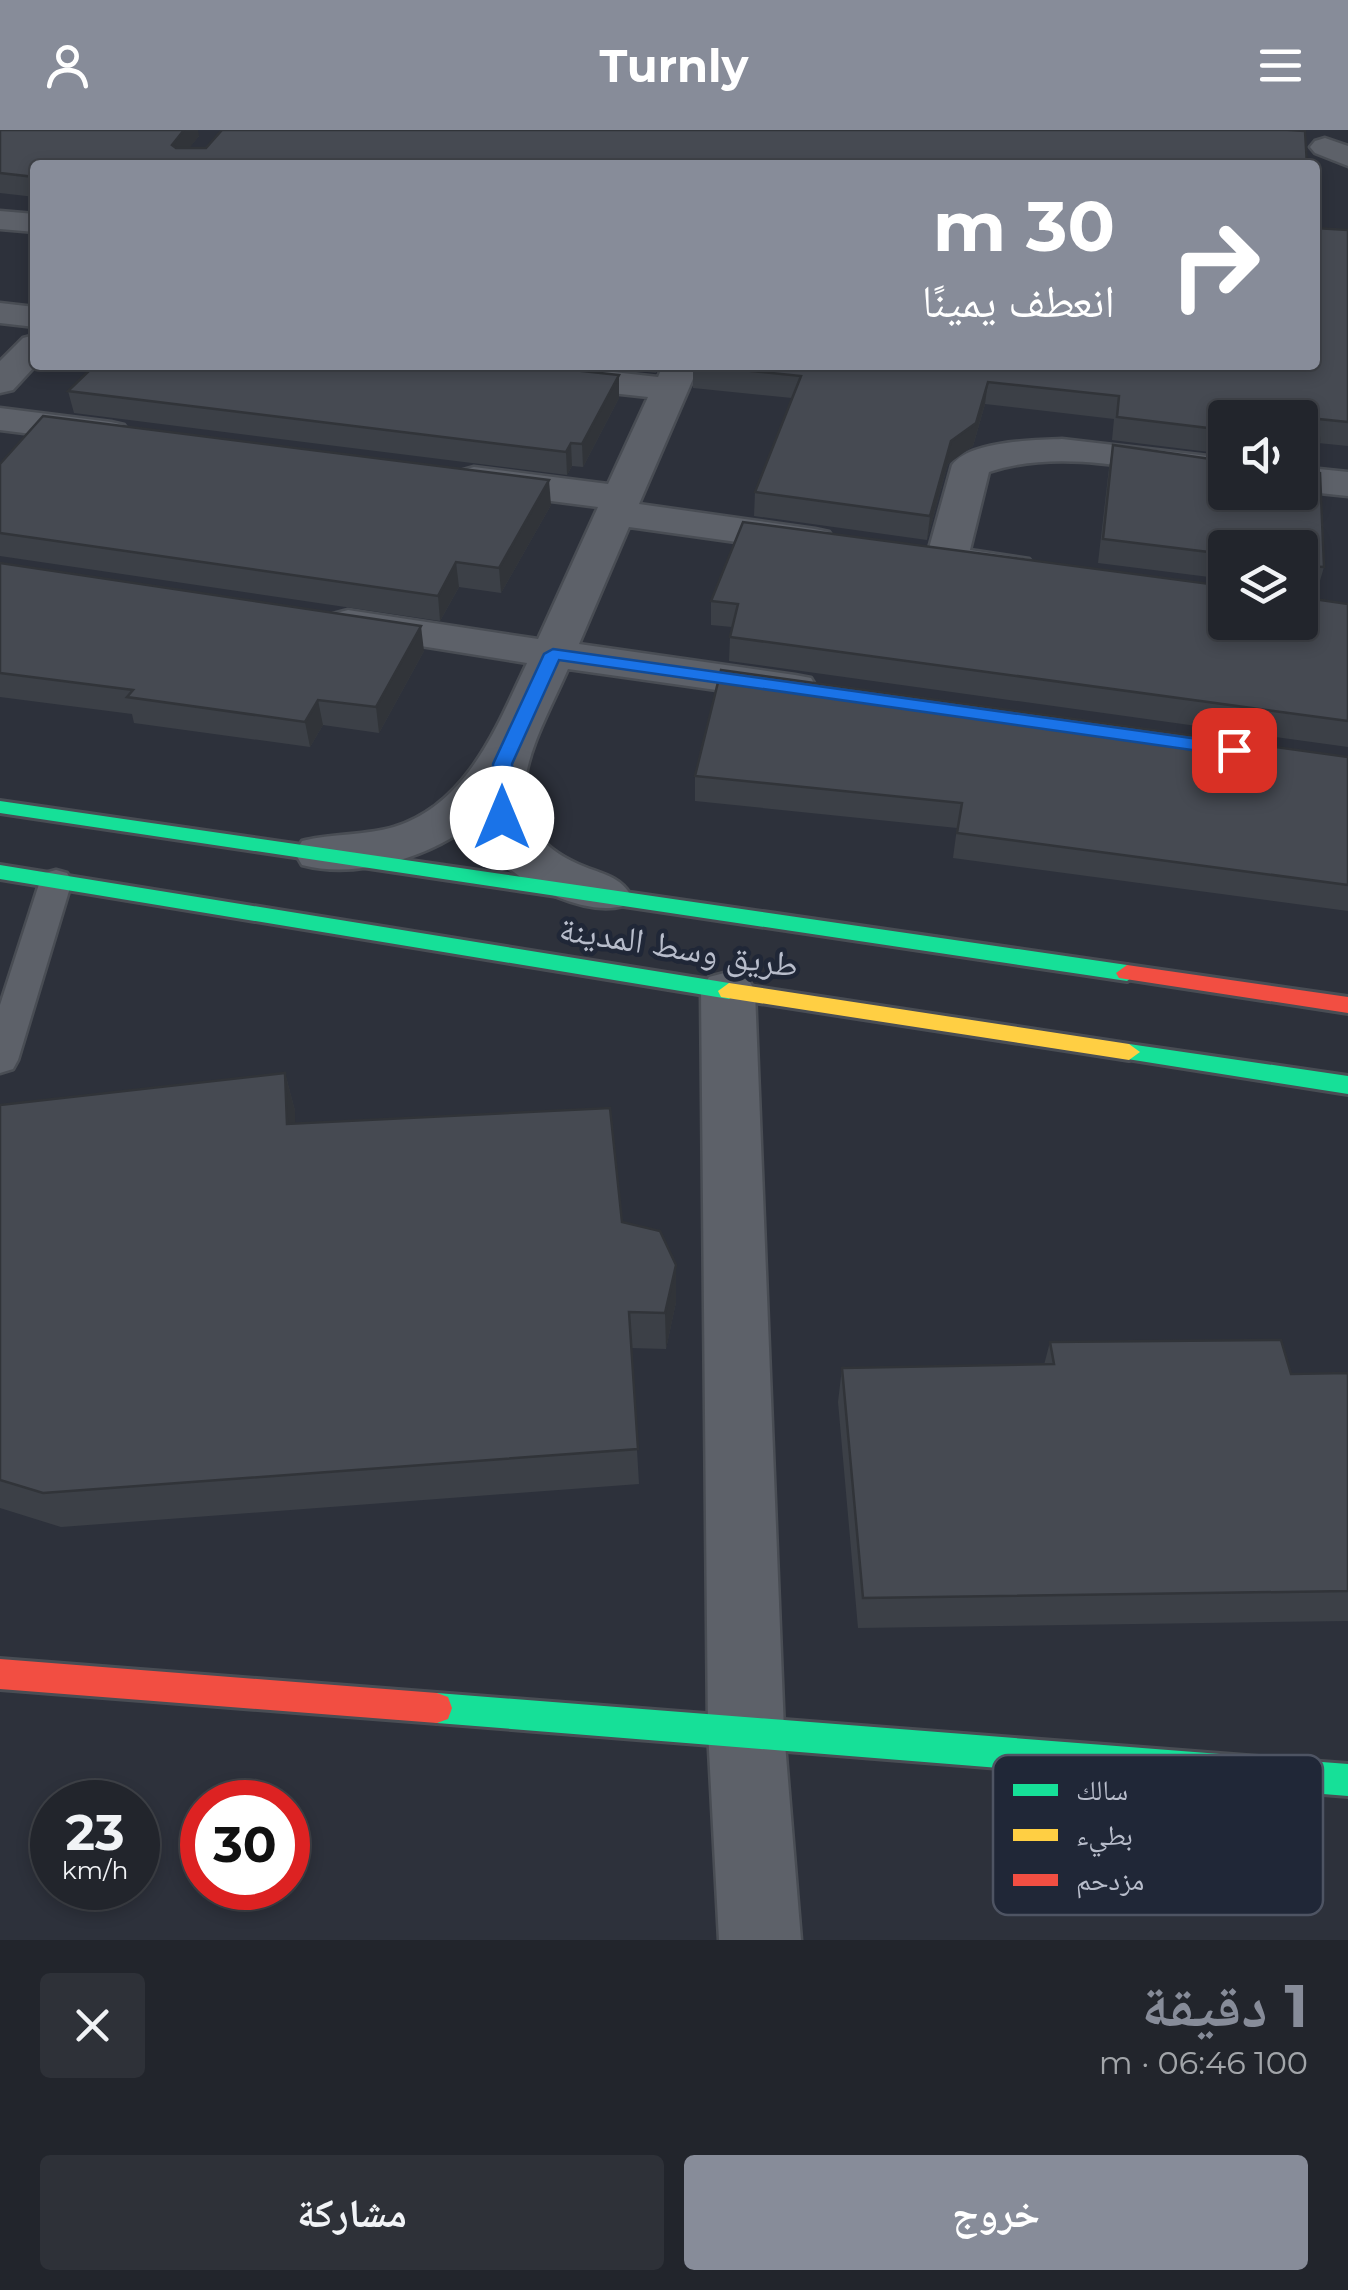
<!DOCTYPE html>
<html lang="ar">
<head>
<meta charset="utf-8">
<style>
	:root { --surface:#22252c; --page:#2e3138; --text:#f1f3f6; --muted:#a2a5a9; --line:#3f4248; --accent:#878c99 }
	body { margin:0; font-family:Montserrat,"Noto Naskh Arabic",sans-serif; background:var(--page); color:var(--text); direction:rtl; height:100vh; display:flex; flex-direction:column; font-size:38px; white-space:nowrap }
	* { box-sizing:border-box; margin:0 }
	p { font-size:32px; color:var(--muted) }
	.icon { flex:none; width:55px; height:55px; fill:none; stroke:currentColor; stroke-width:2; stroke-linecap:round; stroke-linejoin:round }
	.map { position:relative; height:1810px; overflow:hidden; direction:ltr }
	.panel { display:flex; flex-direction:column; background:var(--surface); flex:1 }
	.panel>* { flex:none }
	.guide { position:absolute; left:30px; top:30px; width:1290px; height:210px; border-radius:10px; box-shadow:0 5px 15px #0003,0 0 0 2px var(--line); direction:rtl; background:#878c99; color:#fff; overflow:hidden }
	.controls { position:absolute; left:1208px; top:270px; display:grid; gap:20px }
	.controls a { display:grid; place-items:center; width:110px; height:110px; border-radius:10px; background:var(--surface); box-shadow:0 5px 15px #0003,0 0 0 2px var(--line); font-size:50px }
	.speed { position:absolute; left:30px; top:1650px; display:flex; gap:20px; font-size:50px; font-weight:700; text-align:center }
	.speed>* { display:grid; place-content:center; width:130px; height:130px; border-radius:50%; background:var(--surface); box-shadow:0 5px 15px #0003,0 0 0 2px var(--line); line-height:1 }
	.speed small { font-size:25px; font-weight:400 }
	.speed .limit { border:15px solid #d22; background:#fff; color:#111 }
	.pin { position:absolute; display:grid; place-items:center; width:85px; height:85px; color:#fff; margin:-42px; border-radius:20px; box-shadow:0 5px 15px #0006 }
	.me { position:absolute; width:110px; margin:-55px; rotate:0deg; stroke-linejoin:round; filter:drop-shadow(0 0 8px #0008) }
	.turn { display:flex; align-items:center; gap:35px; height:210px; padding:0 40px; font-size:45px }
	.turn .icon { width:130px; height:130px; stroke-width:2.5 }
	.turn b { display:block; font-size:70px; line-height:85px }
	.round { display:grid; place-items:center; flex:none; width:105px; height:105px; border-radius:10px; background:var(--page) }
	.headline { display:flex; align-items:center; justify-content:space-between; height:170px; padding:0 40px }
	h1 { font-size:60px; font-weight:700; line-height:75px; color:var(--accent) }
	.button { display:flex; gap:20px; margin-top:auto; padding:20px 40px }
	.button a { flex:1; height:115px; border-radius:10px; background:var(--accent); color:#fff; font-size:40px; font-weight:700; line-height:115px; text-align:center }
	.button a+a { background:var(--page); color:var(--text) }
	header { display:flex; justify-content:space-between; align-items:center; height:130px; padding:0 40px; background:var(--accent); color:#fff; font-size:45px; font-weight:700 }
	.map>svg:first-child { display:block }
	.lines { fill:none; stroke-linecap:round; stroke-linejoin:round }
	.lane-casing { stroke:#494d54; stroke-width:5 }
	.street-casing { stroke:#494d54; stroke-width:5 }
	.fast-casing { stroke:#494d54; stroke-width:6 }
	.slow-casing { stroke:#494d54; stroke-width:6 }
	.jam-casing { stroke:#494d54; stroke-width:6 }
	.lane { fill:#5d6169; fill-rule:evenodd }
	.street { fill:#5d6169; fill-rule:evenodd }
	.fast { fill:#16e098; fill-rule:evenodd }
	.slow { fill:#ffcf43; fill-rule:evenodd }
	.jam { fill:#f24e42; fill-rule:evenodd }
	.wall { fill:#3c4047 }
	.shaded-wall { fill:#313439 }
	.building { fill:#464a52; stroke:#313439; stroke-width:2.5 }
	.route { fill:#1a73e8; stroke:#114b97; stroke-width:2.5 }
	.labels { text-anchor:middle; stroke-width:9; stroke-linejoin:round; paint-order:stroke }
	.street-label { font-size:35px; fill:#b8bdcb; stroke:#202737 }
	.key { fill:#202737; stroke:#4e5463; stroke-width:2.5 }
	.key-label { font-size:28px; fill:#b8bdcb }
</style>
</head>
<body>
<header><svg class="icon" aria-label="menu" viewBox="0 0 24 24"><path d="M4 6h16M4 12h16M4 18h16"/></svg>Turnly<svg class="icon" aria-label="person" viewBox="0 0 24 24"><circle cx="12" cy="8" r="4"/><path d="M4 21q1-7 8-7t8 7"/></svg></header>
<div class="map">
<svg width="1348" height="1810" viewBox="0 0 1348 1810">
	<rect width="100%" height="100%" fill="#2d313b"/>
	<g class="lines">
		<defs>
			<path id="lane" d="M56,740l11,3 5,8 -54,179 -5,9 -13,4v-68l40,-124 5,-8z"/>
			<g id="street">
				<path d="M1325,8l23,8v20l-33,-13 -5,-6 5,-6z"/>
				<path d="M0,81l35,3v18l-35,-3z"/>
				<path d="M0,173l35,4v20l-35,-4z"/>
				<path d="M35,205l1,30 -23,25 -13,3v-32l23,-23z"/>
				<path d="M438,235h114l106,12 5,-12h36l-60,139 176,25 14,3 6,9 -6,9 -14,3 -186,-26 -50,117 216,31 16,3 6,10 -6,10 -16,3 -227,-32c-30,69 -86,152 10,195 19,9 41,11 52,30l-7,12c-36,10 -97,-18 -122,-46 -11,-12 -18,-27 -22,-42 -43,38 -120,62 -177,47l-7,-12 7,-12c30,-8 63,-5 92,-14 74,-23 103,-101 133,-164l-194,-31 -7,-9 7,-9 15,-4 190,29 60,-132 -124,-16 -14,-4 -5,-8 5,-8 14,-4 134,17 40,-87 -192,-21 -13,-3z"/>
				<path d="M0,278l111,14 13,3 6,8 -6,8 -13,3 -111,-14z"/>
				<path d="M1062,309l163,19v24c-75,-10 -162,-35 -236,-10l-19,78 59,9 6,9 -6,9 -15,3 -82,-12 -6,-9 26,-94c17,-24 82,-25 110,-26z"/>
				<path d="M1300,337l48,5v24l-48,-5z"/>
				<path d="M728,842l19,5 8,14 29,740 17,209h-82l-11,-209 -7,-740 8,-14z"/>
			</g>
			<g id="fast">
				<path d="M0,671l1127,164 11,8 -11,8 -1127,-168z"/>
				<path d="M0,735l729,118 11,8 -11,8 -729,-120z"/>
				<path d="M1129,914l219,32v18l-227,-36 -3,-6z"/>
				<path d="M437,1563l911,71v32l-911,-73 -11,-4 -4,-11 4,-11z"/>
			</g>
			<path id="slow" d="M729,853l400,61 11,8 -11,8 -408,-63 -3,-6z"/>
			<g id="jam">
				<path d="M1127,835l221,32v16l-229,-35 -3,-5z"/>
				<path d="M0,1529l437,34 11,4 4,11 -4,11 -11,4 -437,-34z"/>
			</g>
		</defs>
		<use href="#lane" class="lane-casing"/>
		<use href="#street" class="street-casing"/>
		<use href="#fast" class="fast-casing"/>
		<use href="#slow" class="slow-casing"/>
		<use href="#jam" class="jam-casing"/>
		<use href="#lane" class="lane"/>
		<use href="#street" class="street"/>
		<use href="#fast" class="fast"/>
		<use href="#slow" class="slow"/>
		<use href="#jam" class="jam"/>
	</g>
	<g class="wall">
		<path d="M0,0l199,6 -10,12 1098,-18 -1252,35v32l-35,-4z"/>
		<path d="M1348,100v216l-30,-3 -6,21h-8l20,103 -7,24h-13v4l3,3 41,6v143l-619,-86 1,-24 2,-10 -21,-2v-24l589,21 -75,-74v31l-127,-16 11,-95 4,-23 187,47 -75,-74v36l-113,-14 2,-21 -129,-15 -12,42 -25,18 -21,76 -173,-24 1,-24 37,-94 -99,-10v-23z"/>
		<path d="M585,235h76l-5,8z"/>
		<path d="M619,245v23l-36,69 -11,-1 -5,9 -493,-62 -6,-22z"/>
		<path d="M0,334l551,41 -50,88 -42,-6 -19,34 -440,-65z"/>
		<path d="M0,433l424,88 -45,82 -56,-8 -13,22 -176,-24 -2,-9 -132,-17z"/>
		<path d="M1348,627v154l-395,-53 4,-30 -262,-27v-25z"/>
		<path d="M285,943l10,38v13l327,98 54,80 -10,47 -35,-1 8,136 -578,43 -61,-19v-403z"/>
		<path d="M1050,1212l241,32 57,-1v248l-490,7 -20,-226 4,-34 202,-3z"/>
	</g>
	<g class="shaded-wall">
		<path d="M184,0h14l1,6 -23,29 -4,-20z"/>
		<path d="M619,245v23l-36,69 -1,-23z"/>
		<path d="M988,252l-3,22 -12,42 -25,18 -21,76 3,-24 21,-75z"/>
		<path d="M571,313l1,23 -5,9 -1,-23z"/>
		<path d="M549,350l2,25 -50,88 -2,-25z"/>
		<path d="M456,432l3,25 -19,34 -2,-25z"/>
		<path d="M421,496l3,25 -45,82 -3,-26z"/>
		<path d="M318,570l5,25 -13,22 -5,-25z"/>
		<path d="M285,943l10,38 1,51 -9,-38z"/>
		<path d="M676,1135v37l-10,47 -1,-36z"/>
	</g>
	<g class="building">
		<path d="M0,0h184l-12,15 4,3h30l16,-18h1065l18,1 2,34h-1272v12l-35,-4z"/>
		<path d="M1315,98l33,2v192l-30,-3 1,22 -12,-1 -4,4 1,26 16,3 4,94 -19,-1 -1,29 3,3 41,6v117l-618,-84 8,-33 -27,-3 32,-79 482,64v36h75v-74h-75v6l-122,-15 10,-94 112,16v31h75v-74h-75v12l-108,-13 2,-21 -131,-14 -12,41 -25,18 -21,75 -175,-24 46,-116 -108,-11h622z"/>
		<path d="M95,235h432l92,10 -37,69 -11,-1 -5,9 -498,-61z"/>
		<path d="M43,286l506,64 -50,88 -43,-6 -18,34 -438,-63v-69z"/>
		<path d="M0,433l421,63 -45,81 -58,-7 -13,22 -178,-25 6,-7 -133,-17z"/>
		<path d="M721,540l627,87v128l-391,-52 5,-30 -267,-27z"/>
		<path d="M285,943l2,51 323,-16 12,114 38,9 16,34 -11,48 -36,-1 9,137 -595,44 -43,-13v-375z"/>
		<path d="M1281,1210l10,34 57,-1v218l-485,7 -21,-230 212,-4 -4,-22z"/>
	</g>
	<path class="route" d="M553,519l681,95 10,6 -10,6 -675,-96 -47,104 1,54 -3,4h-15l-2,-58 51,-110z"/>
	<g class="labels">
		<g class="street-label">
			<text transform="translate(679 817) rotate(9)" y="12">طريق وسط المدينة</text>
		</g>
	</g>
	<rect x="993" y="1625" width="330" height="160" rx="15" class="key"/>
	<rect x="1013" y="1654" width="45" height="12" fill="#16e098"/>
	<rect x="1013" y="1699" width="45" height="12" fill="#ffcf43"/>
	<rect x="1013" y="1744" width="45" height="12" fill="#f24e42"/>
	<g class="key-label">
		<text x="1076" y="1670">سالك</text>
		<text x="1076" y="1715">بطيء</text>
		<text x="1076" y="1760">مزدحم</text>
	</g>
</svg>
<div class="controls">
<a><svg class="icon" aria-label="sound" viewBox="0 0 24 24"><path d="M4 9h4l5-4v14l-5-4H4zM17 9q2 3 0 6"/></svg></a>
<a><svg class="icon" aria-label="layers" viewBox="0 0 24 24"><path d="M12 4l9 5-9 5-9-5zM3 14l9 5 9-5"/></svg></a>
</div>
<div class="speed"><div>23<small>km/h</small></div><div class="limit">30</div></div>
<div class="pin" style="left:1234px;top:620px;background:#d93025"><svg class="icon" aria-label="arrive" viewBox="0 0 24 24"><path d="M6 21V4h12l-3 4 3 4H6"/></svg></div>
<svg class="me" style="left:502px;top:688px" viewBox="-20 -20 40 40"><circle r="19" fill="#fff"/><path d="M0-13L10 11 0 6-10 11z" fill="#1a73e8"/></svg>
<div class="guide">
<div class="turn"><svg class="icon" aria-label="right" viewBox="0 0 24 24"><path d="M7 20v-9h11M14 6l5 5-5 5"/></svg><div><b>30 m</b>انعطف يمينًا</div></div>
</div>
</div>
<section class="panel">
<div class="headline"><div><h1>1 دقيقة</h1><p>100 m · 06:46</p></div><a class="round"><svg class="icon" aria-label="close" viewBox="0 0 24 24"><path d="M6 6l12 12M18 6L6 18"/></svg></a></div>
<div class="button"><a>خروج</a><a>مشاركة</a></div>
</section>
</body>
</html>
